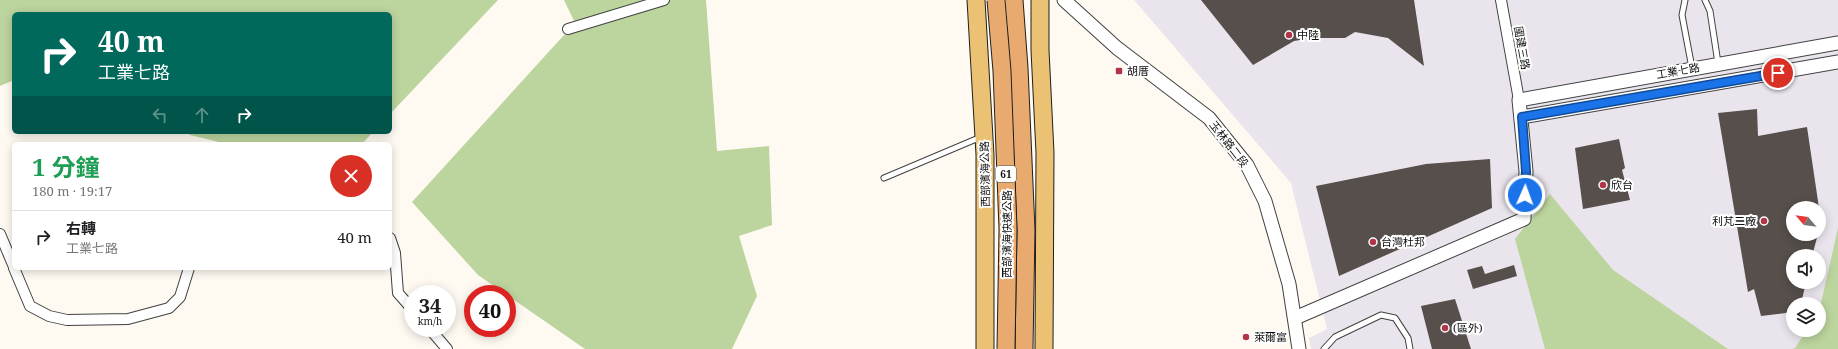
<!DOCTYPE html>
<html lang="zh-TW">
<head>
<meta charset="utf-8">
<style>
	:root { --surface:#fff; --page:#f2f2f2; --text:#202124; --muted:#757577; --line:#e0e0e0 }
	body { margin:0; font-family:"Noto Serif","Noto Sans TC",serif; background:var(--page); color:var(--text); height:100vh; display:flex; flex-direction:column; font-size:15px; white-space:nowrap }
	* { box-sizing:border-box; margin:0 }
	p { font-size:13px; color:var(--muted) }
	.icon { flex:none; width:22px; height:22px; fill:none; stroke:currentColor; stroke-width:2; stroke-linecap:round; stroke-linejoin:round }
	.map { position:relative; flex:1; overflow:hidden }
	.panel { position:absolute; left:12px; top:142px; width:380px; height:128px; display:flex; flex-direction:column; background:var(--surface); border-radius:6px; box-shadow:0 2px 10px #0003 }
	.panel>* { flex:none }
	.hud { position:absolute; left:12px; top:12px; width:380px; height:122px; border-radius:6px; box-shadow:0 2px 10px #0003; background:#00695c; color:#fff; overflow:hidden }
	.needle { width:26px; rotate:298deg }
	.buttons { position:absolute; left:1786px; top:201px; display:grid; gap:8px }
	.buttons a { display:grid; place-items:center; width:40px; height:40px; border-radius:50%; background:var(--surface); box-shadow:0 2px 10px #0003; font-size:20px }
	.speed { position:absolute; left:404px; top:285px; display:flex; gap:8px; font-size:20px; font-weight:700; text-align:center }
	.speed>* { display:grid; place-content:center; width:52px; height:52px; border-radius:50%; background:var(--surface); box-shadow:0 2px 10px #0003; line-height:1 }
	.speed small { font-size:10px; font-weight:400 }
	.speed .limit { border:6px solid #d22; background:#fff; color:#111 }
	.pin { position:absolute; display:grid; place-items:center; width:34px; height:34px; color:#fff; margin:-17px; border:2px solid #fff; border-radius:50%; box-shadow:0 1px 4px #0007 }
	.me { position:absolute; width:44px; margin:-22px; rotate:2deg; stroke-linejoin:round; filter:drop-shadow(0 0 3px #0008) }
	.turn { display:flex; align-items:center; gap:14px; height:84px; padding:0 20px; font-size:18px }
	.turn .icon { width:52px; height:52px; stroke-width:2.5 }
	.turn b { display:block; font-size:28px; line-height:34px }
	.lanes { display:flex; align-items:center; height:38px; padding:0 20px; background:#0003; justify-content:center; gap:20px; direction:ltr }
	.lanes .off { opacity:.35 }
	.round { display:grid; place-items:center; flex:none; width:42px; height:42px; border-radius:21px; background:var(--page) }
	.headline { display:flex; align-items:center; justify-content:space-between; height:68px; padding:0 20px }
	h1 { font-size:24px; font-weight:700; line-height:30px; color:#1e9e55 }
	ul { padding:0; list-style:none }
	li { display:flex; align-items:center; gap:12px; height:52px; padding:0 20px; border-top:1px solid var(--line) }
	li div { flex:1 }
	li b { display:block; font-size:15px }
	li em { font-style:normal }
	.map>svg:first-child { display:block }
	.industrial { fill:#eae4ec; fill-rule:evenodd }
	.forest { fill:#bcd49e }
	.building { fill:#564f4c }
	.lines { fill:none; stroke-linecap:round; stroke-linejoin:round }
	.service-casing { stroke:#414141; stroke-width:7 }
	.minor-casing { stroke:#414141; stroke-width:12 }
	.tertiary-casing { stroke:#414141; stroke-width:15 }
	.primary-casing { stroke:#1f1f1f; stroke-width:19 }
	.trunk-casing { stroke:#1f1f1f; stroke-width:19 }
	.service { stroke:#fff; stroke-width:5 }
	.minor { stroke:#fff; stroke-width:10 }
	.tertiary { stroke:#fff; stroke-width:13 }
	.primary { stroke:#ebc174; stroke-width:17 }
	.trunk { stroke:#e8aa6e; stroke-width:17 }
	.trunk-bridge-casing { stroke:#1f1f1f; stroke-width:19; stroke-linecap:butt }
	.trunk-bridge { stroke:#e8aa6e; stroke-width:17 }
	.route-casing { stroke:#114b97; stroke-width:10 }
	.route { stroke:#1a73e8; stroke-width:7 }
	.poi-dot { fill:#b13447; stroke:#fff; stroke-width:1.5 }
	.labels { text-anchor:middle; stroke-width:4; stroke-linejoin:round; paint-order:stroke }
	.shield { fill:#fff; stroke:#565656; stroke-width:1 }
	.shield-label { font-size:10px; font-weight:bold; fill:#0e0e0e }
	.poi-label { font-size:11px; fill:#0e0e0e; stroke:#fff; text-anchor:start }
	.street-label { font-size:11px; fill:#0e0e0e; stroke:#fff }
</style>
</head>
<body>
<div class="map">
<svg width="1838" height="349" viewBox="0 0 1838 349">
	<rect width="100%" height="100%" fill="#fefaf1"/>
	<path class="industrial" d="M1134,0h704v349h-527l-2,-11 18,-9 -36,-146zM1793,208h26v26h-26zM1793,256h26v26h-26zM1793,304h26v26h-26z"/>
	<g class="forest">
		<path d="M0,0h498l-108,114v-100h-376v66l-14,6z"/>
		<path d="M564,0h142l11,151 52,-5 3,79 -33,11 18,60 -25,53h-147l-107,-74 -66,-73 163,-179z"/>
		<path d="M187,132h186l-11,12h-135l-37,-9z"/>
		<path d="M1550,194l63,76 115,79h-183l-30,-110z"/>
		<path d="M1838,228v121h-46l3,-1 12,-18h12v-18z"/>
	</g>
	<g class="building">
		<path d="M1201,0h213l10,66 -36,-28 -33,-6 -10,6h-34l-17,3 -41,24z"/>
		<path d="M1757,109l1,27 49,-9 12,81h-26v26h25l-6,22h-19v26h13l-5,22h-8v8l-32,4 -7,-27 -6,3 -30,-179z"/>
		<path d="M1619,139l6,29 -3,2 8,30 -47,9 -8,-61z"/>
		<path d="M1490,159l2,49 -153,68 -23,-90 110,-22z"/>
		<path d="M1514,265l3,11 -44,13 -6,-19 15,-4 3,8z"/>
		<path d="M1455,299l16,50h-39l-11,-43z"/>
	</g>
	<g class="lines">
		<defs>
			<g id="service">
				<path d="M1006,0v25"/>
				<path d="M1685,0l-3,15 10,53"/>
				<path d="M1705,0l5,11 8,52"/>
				<path d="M1009,112h3l-1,-17"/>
				<path d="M884,178l97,-41"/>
				<path d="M1324,349l11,-12 46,-22 14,3 13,20 2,11"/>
			</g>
			<g id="minor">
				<path d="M1501,0l18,100"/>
				<path d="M568,29l96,-29"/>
				<path d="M0,234l14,33"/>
				<path d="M390,238l5,15 3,40 15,17"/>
				<path d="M14,268l16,38 19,10 18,4 61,-1 41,-11 11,-11 9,-29"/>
				<path d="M429,328l18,21"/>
			</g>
			<g id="tertiary">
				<path d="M1064,0l53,48 92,70 38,47 18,36 24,83 10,65"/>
				<path d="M1522,117l316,-55"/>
				<path d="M1295,318l229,-99 2,-48 -7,-71 319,-57"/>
			</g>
			<g id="primary">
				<path d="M976,0l9,155v194"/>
				<path d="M1040,0v50l5,103 -1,196"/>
			</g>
			<path id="trunk" d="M1014,0l5,68 7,162 -2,119"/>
		</defs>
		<use href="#service" class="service-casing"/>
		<use href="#minor" class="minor-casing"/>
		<use href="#tertiary" class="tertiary-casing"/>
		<use href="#primary" class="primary-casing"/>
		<use href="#trunk" class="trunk-casing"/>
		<use href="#service" class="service"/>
		<use href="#minor" class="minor"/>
		<use href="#tertiary" class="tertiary"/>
		<use href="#primary" class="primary"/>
		<use href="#trunk" class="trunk"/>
		<defs>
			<path id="trunk-bridge" d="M996,0l6,71 6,158 -2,120"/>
		</defs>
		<use href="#trunk-bridge" class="trunk-bridge-casing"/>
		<use href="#trunk-bridge" class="trunk-bridge"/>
	</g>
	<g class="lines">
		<defs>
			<path id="route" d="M1525,195l1,-24 -4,-54 256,-44"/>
		</defs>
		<use href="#route" class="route-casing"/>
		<use href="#route" class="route"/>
	</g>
	<g class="poi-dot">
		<circle cx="1289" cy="35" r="4"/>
		<rect x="1115" y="67" width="8" height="8" rx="2"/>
		<circle cx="1603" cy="185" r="4"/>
		<circle cx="1764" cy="221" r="4"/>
		<circle cx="1373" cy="242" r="4"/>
		<circle cx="1445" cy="328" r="4"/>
		<circle cx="1246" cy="337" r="4"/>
	</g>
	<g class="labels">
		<rect class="shield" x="996" y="166" width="20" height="16" rx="3"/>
		<g class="shield-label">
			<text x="1006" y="178">61</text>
		</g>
		<g class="poi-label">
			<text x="1297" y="39">中陸</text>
			<text x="1127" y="75">胡厝</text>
			<text x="1611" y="189">欣台</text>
			<text x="1756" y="225" text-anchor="end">利芃二廠</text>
			<text x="1381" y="246">台灣杜邦</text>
			<text x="1453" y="332">(區外)</text>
			<text x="1254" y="341">萊爾富</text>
		</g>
		<g class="street-label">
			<text transform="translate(1522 48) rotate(80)" y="4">國建三路</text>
			<text transform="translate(1678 71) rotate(-10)" y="4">工業七路</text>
			<text transform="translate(1229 144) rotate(52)" y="4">玉林路二段</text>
			<text transform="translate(985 174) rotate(-91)" y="4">西部濱海公路</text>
			<text transform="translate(1007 234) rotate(-90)" y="4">西部濱海快速公路</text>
		</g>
	</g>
</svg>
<div class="buttons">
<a><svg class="needle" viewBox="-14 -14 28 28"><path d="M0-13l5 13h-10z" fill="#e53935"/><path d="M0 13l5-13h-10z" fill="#757577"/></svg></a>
<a><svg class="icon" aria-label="sound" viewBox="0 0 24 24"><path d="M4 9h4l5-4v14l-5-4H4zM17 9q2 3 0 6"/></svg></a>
<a><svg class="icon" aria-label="layers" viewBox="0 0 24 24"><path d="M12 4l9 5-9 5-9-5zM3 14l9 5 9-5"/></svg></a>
</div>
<div class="speed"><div>34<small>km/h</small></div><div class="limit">40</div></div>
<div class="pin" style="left:1778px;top:73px;background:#d93025"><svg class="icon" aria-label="arrive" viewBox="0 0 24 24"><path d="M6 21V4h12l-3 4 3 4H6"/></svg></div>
<svg class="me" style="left:1525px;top:195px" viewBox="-20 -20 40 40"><circle r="17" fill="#1a73e8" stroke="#fff" stroke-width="3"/><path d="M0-11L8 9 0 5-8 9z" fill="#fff"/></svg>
<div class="hud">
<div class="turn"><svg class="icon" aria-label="right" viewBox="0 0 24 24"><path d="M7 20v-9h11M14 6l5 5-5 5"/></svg><div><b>40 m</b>工業七路</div></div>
<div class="lanes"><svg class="icon off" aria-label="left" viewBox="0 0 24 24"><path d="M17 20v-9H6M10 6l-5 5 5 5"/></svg><svg class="icon off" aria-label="ahead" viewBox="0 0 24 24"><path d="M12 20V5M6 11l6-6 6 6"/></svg><svg class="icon" aria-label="right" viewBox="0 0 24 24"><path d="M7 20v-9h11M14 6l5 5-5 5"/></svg></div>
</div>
<section class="panel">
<div class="headline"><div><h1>1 分鐘</h1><p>180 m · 19:17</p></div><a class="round" style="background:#d93025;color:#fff"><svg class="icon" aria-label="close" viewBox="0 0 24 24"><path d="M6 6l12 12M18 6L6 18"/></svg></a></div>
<ul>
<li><svg class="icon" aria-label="right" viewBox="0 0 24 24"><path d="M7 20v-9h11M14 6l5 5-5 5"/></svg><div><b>右轉</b><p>工業七路</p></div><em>40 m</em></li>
</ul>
</section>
</div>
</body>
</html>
